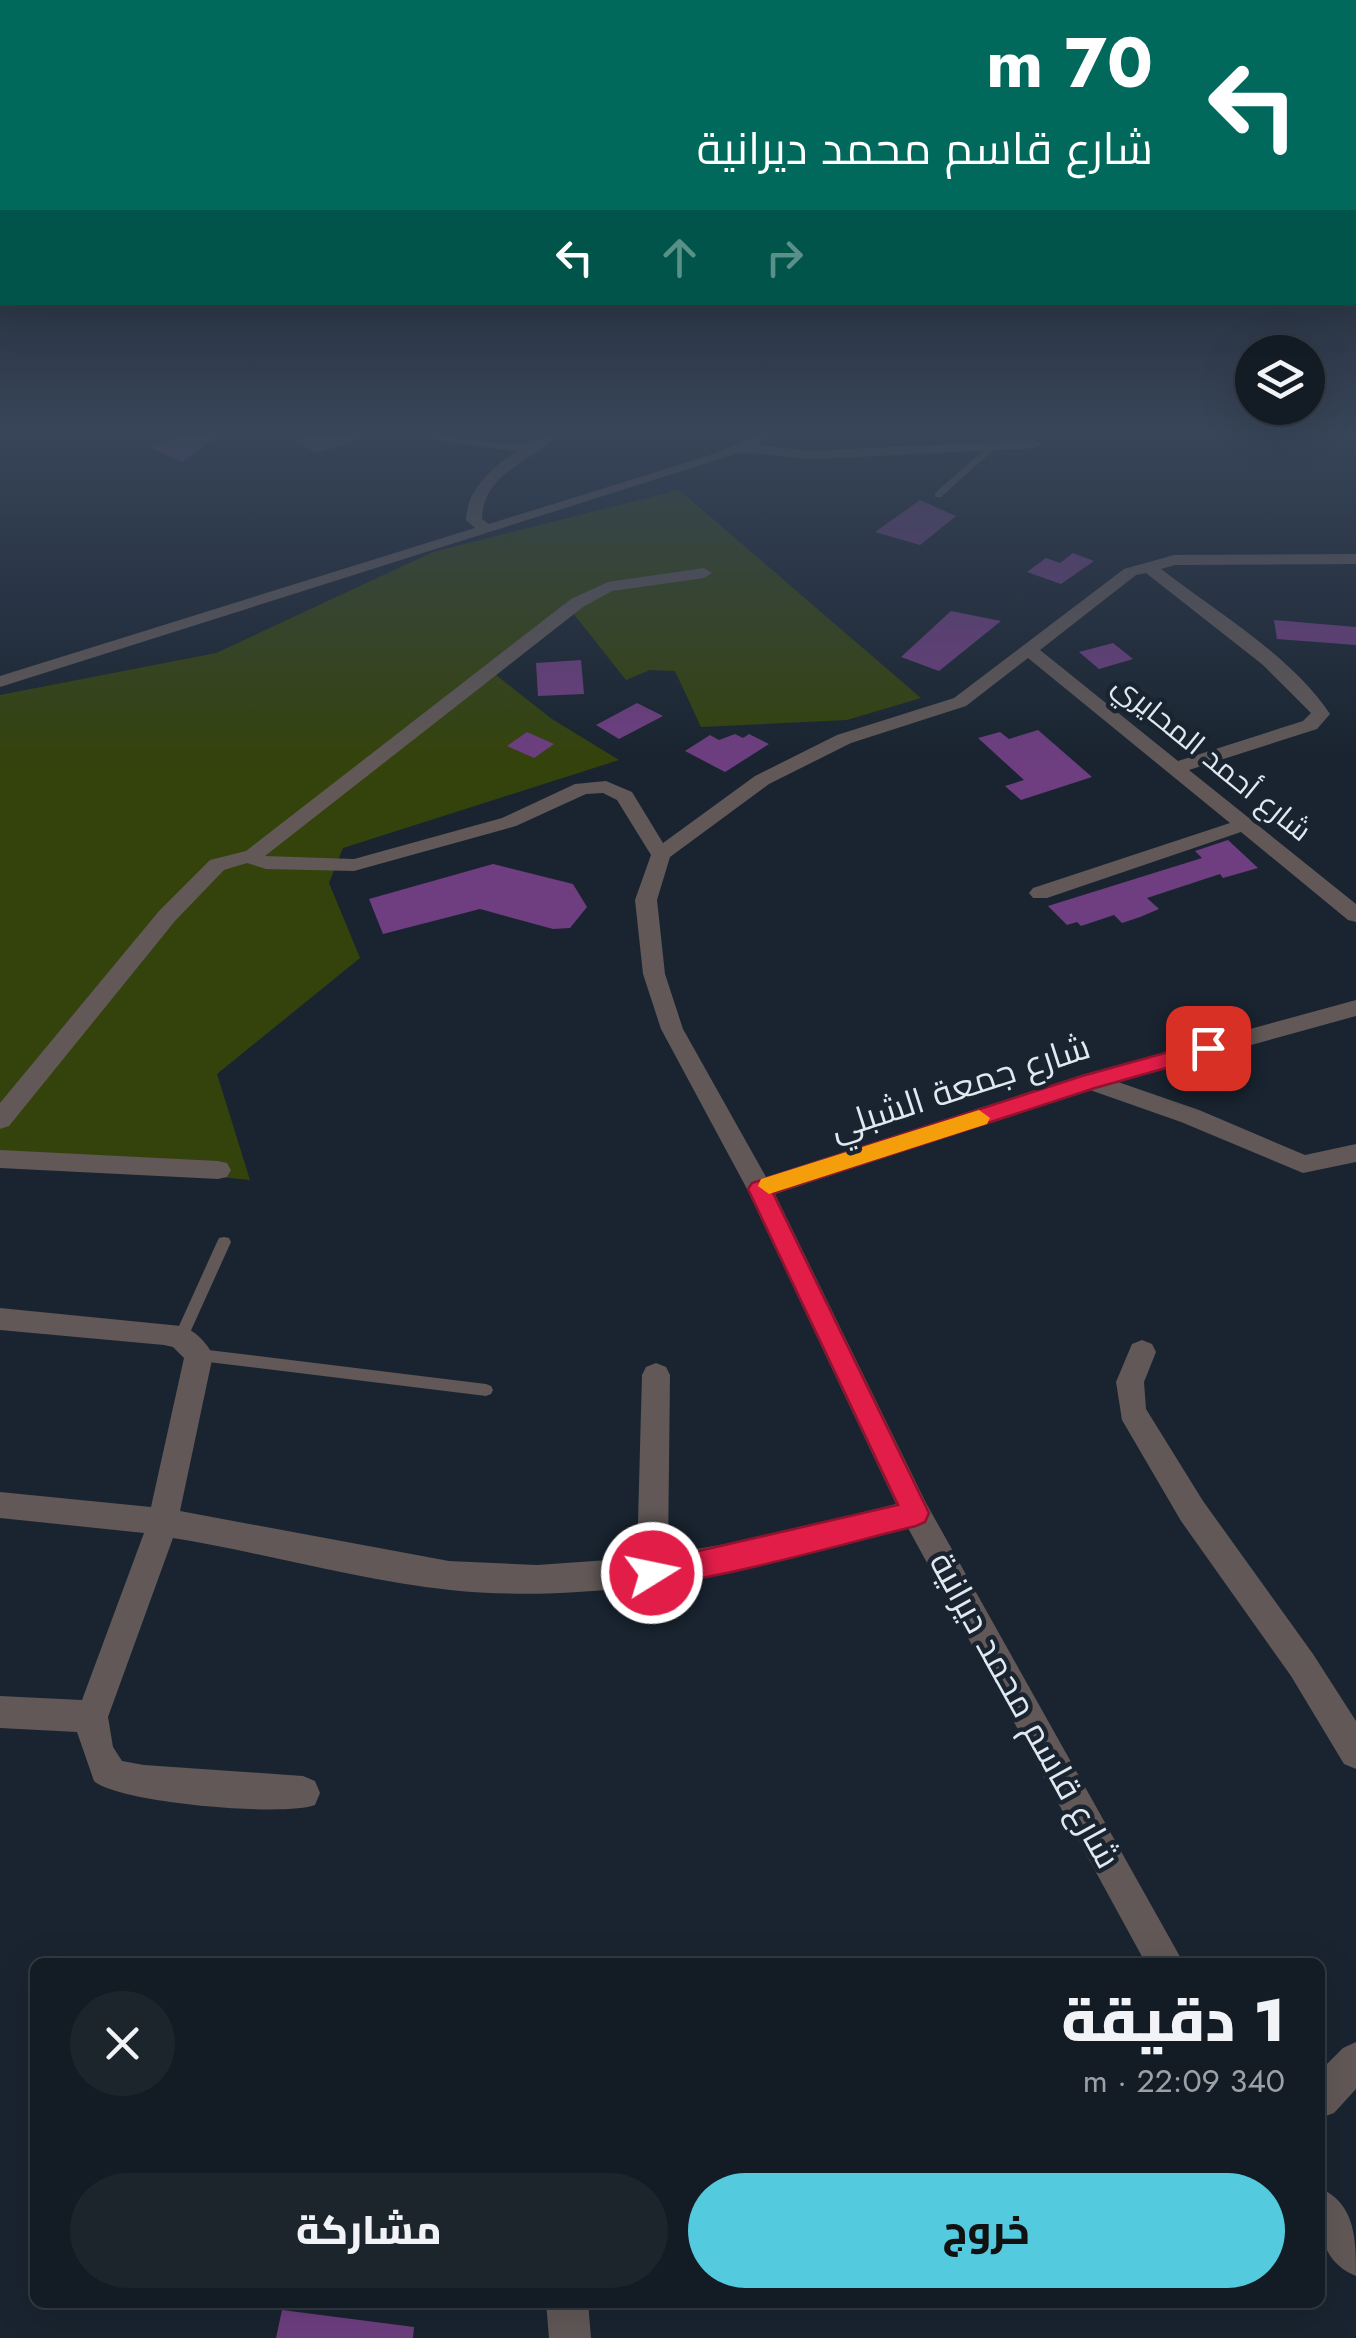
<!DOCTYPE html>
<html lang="ar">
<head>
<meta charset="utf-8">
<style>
	:root { --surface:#131b24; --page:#1c242c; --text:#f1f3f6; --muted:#9da1a6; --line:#323941; --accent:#54cade }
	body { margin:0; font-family:Jost,Cairo,sans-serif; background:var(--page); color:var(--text); direction:rtl; height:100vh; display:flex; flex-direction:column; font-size:38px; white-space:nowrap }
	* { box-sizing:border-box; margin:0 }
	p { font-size:32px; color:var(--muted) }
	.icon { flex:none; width:55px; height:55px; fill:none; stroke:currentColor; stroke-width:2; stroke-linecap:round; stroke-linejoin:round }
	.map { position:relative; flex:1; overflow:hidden; direction:ltr }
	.sheet { position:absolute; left:30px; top:1958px; width:1295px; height:350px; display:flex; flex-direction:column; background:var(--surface); border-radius:15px; box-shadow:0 10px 40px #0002,0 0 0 2px var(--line); direction:rtl }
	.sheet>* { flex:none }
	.hud { position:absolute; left:0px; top:0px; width:1358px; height:305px; box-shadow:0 10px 40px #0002,0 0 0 2px var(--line); direction:rtl; background:#00695c; color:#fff; overflow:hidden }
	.tools { position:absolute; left:1235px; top:335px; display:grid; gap:20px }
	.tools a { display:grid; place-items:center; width:90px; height:90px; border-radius:50%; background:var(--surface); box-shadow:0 10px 40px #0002,0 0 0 2px var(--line); font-size:50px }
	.pin { position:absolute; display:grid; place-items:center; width:85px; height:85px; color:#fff; margin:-42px; border-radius:20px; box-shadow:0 5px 15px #0006 }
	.me { position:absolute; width:110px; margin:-55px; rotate:80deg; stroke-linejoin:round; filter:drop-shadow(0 0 8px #0008) }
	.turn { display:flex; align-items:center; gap:35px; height:210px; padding:0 40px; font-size:45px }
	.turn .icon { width:130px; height:130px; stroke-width:2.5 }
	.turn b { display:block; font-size:70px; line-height:85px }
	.lanes { display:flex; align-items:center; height:95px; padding:0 40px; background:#0003; justify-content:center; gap:50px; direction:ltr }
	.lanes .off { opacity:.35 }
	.round { display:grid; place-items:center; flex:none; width:105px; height:105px; border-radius:52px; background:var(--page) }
	.head { display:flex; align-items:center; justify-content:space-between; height:170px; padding:0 40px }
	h1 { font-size:60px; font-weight:800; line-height:75px }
	.cta { display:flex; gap:20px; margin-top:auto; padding:20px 40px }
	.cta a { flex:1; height:115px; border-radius:60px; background:var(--accent); color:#111; font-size:40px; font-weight:800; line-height:115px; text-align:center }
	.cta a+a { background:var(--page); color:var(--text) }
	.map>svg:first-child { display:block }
	.green { fill:#34430c }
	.building { fill:#6e3e80 }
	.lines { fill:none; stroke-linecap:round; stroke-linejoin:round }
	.lane { fill:#615857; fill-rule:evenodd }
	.street { fill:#615857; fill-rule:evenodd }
	.route { fill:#e11d48; stroke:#92132f; stroke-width:2.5 }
	.slow { fill:#f59e0b }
	.labels { text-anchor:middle; stroke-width:9; stroke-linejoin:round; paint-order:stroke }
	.far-street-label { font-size:30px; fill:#e0e8f0; stroke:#192430 }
	.street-label { font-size:35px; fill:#e0e8f0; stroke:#192430 }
</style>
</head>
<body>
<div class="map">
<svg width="1356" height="2338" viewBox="0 0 1356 2338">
	<rect width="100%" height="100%" fill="#192430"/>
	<path class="green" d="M679,490l242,208 -74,22 -146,7 -26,-56 -25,-1 -24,10 -57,-72 -77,64 60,47 67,41 -276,88 -14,35 31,75 -143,116 33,106 -250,-25v-460l216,-42 217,-101z"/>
	<g class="building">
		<path d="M191,433h29l-38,29 -33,-15z"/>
		<path d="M315,433h52v3l-50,17 -23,-13z"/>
		<path d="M920,500l36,16 -36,29 -45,-13z"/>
		<path d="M1073,553l21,8 -33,23 -34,-12 19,-14 14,5z"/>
		<path d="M951,611l50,10 -62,50 -38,-14z"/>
		<path d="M1274,620l82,7v18l-79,-6z"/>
		<path d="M1113,643l20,16 -34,10 -20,-17z"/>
		<path d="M581,660l3,34 -46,2 -2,-33z"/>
		<path d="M637,703l26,13 -44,23 -23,-14z"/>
		<path d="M1038,730l54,47 -71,23 -16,-14 19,-6 -46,-42 22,-6 9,7z"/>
		<path d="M527,732l27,12 -20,14 -27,-12z"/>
		<path d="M735,734l8,4 6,-4 20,10 -44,28 -40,-21 25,-16 9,5z"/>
		<path d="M1228,840l30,28 -35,10 -3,-4 -73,24 12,11 -19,8 -18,6 -8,-8 -33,11 -4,-4 -10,3 -19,-19 154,-48 -7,-7z"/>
		<path d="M493,864l80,20 14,23 -17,21 -17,1 -73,-20 -97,25 -14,-35z"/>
		<path d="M282,2310l132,17 -1,11h-137z"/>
	</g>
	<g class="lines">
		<g class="lane">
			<path d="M991,444l7,2 -57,51h-6v-4z"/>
			<path d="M224,1237l5,1 2,4 -43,95 -2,4 -5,2 -5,-2 -2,-4 43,-95 2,-4z"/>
			<path d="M200,1349l286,35 5,2 2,4 -2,4 -5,2 -286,-35 -5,-2 -2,-4 2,-4z"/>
		</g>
		<g class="street">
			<path d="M405,433c39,-2 84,13 118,10 13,-1 20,-10 37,-10 -25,27 -78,40 -78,86l7,5 228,-71 42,-20h17l-20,12 55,6 224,-11 7,4 -7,4 -224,11 -69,-7 -742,235v-11l475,-148 -9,-8c1,-31 26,-52 50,-69l-104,-14z"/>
			<path d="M1356,554v10l-181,1 -14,4c57,44 128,85 169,145l-13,15 -128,41 167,134v18l-8,-2 -107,-88 -194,66h-14l-4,-5 4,-5 197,-65 -202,-165 -62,48 -115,37 -82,41 -99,73 -13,43 8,74 18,55 83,148 316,-102 274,-75v16l-238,66 81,28 106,45 51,-11v18l-53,11 -122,-51 -91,-32 -315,104 151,309 257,459h-38l-237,-434c-150,40 -302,78 -458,62 -93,-10 -184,-37 -277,-52l-65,179 5,30 9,14 22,4 159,11 12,5 5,12 -5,12c-30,12 -197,-2 -221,-24l-17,-49 -77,-4v-32l82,4 62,-167 -144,-15v-26l151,15 33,-149 -11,-11 -9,-2 -164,-15v-22l181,18c14,4 25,16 32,29l-33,156 269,50 88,4 100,-7 5,-183 4,-8 10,-4 10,4 4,8 -2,179 86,-15 142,-35 -149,-315 -86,-160 -18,-55 -8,-74 16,-45 -34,-55 -14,-7 -17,1 -70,32 -162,45 -88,-2 -19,-6 -23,7 -49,51 -166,205 -9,3v-26l159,-192 51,-51 36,-9 325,-252 37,-17 96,-14 8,5 -8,5 -92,13 -29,16 -318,249 89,3 148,-41 73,-34 31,-3 26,11 31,51 92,-67 82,-41 117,-37 170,-129 50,-14zM1146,573l117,92 48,48 -8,8 -125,40 -138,-111 96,-75z"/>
			<path d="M0,1150l218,11 9,2 4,7 -4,7 -9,2 -218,-11z"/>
			<path d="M1142,1340l10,4 4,8 -12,30 2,27 57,92 110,153 43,67v48l-12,-5 -53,-88 -110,-155 -59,-101 -6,-38 16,-38z"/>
			<path d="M1356,2042v47l-22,24 -14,5v-47l23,-23z"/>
			<path d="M1320,2188c36,16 36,52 36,88 -39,-16 -36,-51 -36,-88z"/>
			<path d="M546,2302h42l3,36h-42z"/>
		</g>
	</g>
	<linearGradient id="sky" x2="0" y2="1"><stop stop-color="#0e141a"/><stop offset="0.57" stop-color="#384559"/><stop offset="1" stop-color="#384559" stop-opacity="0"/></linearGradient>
	<rect width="1356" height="760" fill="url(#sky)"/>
	<path class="route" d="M1208,1041l8,2 3,5 -3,6 -121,34 -322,105 156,320 -4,9 -9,4c-45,10 -244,68 -274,56l-4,-9 4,-9 256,-59 -150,-316 4,-6 330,-107z"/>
	<path class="slow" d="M979,1110l11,8 -3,6 -218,70 -11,-8 3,-7z"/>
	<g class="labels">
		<g class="far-street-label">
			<text transform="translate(1212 758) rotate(39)" y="10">شارع أحمد المحايري</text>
		</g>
		<g class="street-label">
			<text transform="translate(960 1087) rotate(-18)" y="12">شارع جمعة الشبلي</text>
			<text transform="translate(1025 1710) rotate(61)" y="12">شارع قاسم محمد ديرانية</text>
		</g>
	</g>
</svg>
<div class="tools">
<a><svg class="icon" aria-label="layers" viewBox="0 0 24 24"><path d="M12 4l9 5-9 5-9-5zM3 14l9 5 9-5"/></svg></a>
</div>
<div class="pin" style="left:1208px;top:1048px;background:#d93025"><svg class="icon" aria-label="arrive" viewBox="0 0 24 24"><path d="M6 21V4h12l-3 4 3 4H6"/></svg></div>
<svg class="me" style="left:652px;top:1573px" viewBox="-20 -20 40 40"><circle r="17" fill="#e11d48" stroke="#fff" stroke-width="3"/><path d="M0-11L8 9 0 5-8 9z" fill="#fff"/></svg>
<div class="hud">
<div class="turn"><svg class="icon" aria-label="left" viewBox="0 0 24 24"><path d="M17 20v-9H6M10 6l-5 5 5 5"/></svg><div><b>70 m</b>شارع قاسم محمد ديرانية</div></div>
<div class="lanes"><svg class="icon" aria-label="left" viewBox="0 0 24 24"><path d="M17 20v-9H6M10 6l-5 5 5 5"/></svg><svg class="icon off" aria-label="ahead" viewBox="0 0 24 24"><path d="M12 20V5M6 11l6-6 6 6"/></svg><svg class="icon off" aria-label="right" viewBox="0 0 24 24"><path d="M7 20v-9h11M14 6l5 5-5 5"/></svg></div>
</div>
<section class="sheet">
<div class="head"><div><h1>1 دقيقة</h1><p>340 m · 22:09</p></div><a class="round"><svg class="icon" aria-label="close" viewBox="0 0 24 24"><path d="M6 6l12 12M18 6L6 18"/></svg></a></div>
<div class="cta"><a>خروج</a><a>مشاركة</a></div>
</section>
</div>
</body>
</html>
